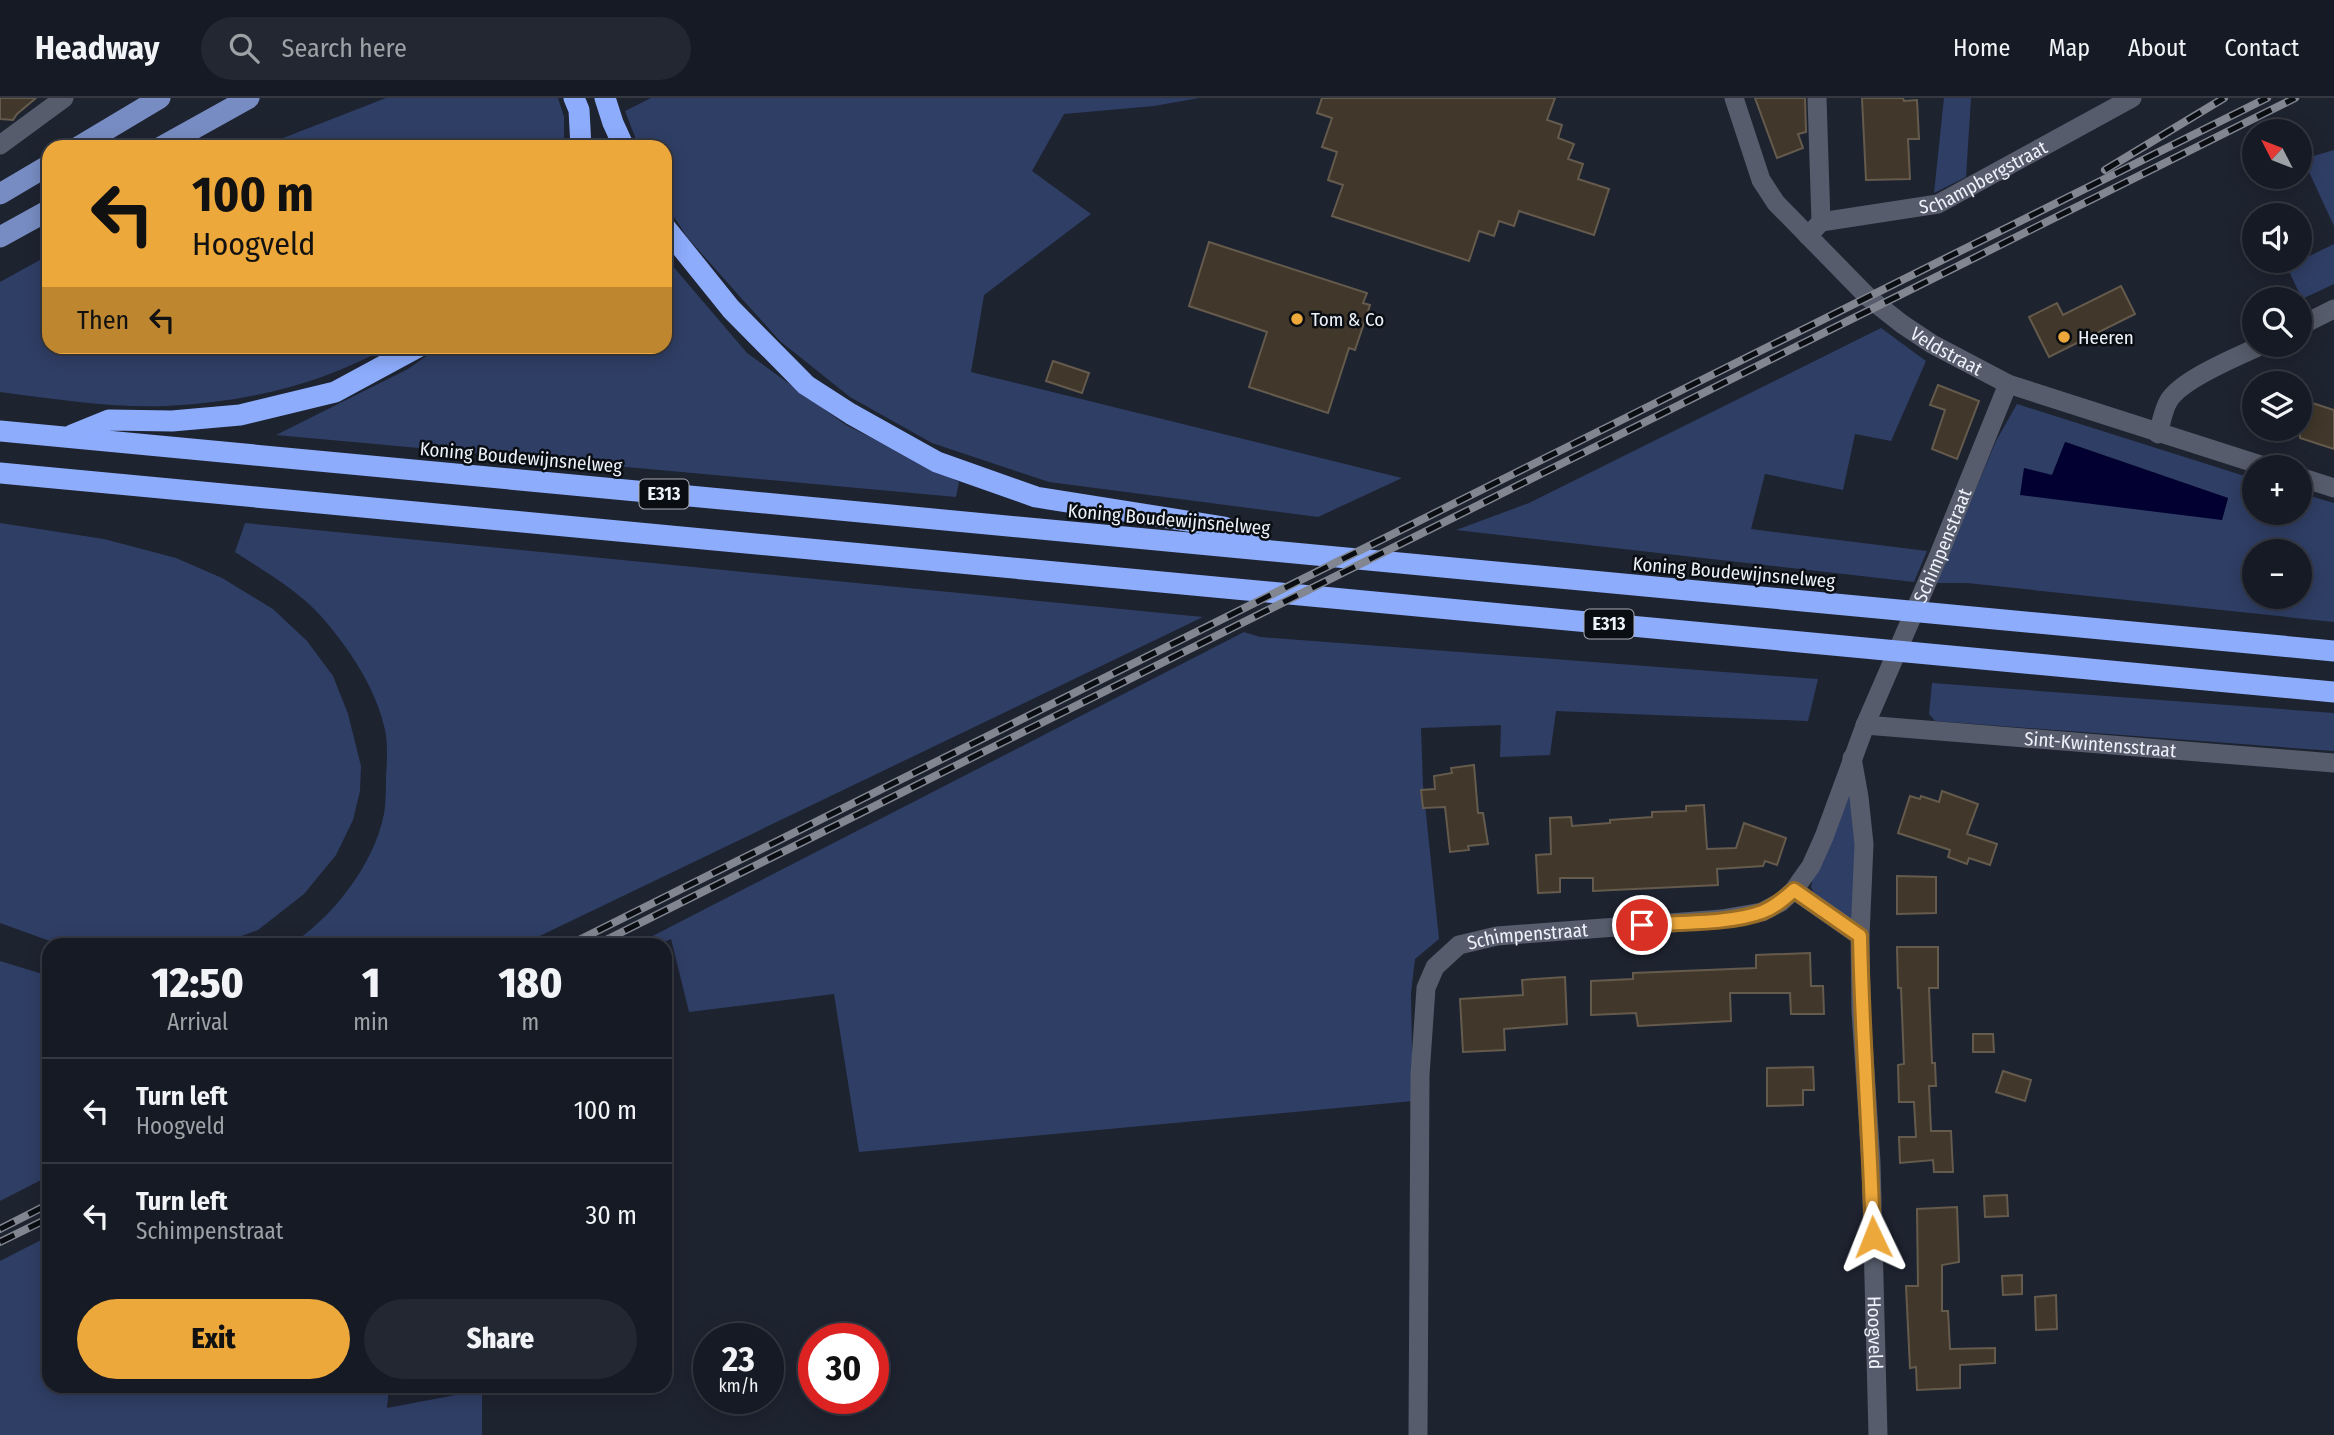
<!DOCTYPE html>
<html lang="en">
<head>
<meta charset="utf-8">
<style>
	:root { --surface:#161a24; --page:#232731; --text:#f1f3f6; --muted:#9ea1a6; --line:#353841; --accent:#eda83b }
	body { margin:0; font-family:"Fira Sans Condensed",sans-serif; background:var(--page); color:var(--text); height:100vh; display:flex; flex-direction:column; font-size:26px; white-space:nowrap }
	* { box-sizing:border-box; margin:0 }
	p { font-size:23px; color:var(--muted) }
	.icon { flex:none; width:38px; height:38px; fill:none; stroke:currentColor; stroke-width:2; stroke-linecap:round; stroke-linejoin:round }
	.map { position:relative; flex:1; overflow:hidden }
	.sheet { position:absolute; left:42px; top:840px; width:630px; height:455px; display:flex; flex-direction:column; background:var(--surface); border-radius:21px; box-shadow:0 4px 18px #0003,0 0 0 2px var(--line) }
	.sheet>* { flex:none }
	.guide { position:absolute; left:42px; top:42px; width:630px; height:214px; border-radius:21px; box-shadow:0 4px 18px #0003,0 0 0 2px var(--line); background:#eda83b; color:#111; overflow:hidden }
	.needle { width:46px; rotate:312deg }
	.buttons { position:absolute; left:2242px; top:21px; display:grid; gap:14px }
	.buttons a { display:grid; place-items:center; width:70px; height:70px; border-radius:50%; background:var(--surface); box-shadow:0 4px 18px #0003,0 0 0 2px var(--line); font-size:35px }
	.speed { position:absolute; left:693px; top:1225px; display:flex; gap:14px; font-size:35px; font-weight:700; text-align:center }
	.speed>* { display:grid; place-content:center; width:91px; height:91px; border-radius:50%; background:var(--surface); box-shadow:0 4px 18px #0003,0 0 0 2px var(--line); line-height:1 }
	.speed small { font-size:18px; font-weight:400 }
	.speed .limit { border:10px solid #d22; background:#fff; color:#111 }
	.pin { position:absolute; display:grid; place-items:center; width:60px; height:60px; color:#fff; margin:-30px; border:4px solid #fff; border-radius:50%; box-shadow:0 2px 7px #0007 }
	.me { position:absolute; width:77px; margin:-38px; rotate:358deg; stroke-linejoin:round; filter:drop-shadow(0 0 5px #0008) }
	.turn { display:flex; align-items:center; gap:24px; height:147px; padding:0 35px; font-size:32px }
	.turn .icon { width:91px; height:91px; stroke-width:2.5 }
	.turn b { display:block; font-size:49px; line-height:60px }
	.then { display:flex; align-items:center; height:66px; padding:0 35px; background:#0003; gap:14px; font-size:26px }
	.eta { display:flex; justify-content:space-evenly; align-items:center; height:119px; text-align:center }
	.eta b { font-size:42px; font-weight:800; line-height:49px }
	.primary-button { display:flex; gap:14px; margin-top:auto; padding:14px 35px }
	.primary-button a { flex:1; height:80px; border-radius:42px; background:var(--accent); color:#111; font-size:28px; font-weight:800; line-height:80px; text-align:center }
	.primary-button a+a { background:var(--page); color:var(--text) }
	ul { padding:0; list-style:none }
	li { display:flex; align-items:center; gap:21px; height:105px; padding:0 35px; border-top:2px solid var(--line) }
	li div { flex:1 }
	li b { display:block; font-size:26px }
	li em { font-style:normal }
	header { display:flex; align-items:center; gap:42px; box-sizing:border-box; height:98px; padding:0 35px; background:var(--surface); border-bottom:2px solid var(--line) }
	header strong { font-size:33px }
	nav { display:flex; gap:38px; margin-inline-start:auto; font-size:24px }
	.search { width:490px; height:63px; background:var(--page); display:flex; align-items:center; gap:18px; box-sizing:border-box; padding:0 24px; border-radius:38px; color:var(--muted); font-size:26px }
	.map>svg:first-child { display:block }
	.green { fill:#2f3e65; fill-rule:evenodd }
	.water { fill:#020031 }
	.building { fill:#41372a; stroke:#655b4d; stroke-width:2 }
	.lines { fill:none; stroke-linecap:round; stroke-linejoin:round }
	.street { stroke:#565c6b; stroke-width:19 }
	.primary { stroke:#778cc2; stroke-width:21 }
	.highway { stroke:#8dacfc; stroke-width:21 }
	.rail-casing { stroke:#818691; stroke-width:8 }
	.rail { stroke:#0a0d12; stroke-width:5; stroke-dasharray:16; stroke-linecap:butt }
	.route-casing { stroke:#9a6d26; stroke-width:18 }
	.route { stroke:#eda83b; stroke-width:12 }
	.poi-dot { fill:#eda83b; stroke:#0a0d12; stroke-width:2.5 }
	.labels { text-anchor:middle; stroke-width:5; stroke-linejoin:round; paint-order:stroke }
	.shield { fill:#0a0d12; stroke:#a9adb4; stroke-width:2 }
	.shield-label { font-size:18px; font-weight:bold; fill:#edf1fa }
	.street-label { font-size:19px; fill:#edf1fa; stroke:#0a0d12 }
	.poi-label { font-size:19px; fill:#edf1fa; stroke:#0a0d12; text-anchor:start }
</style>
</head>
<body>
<header>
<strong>Headway</strong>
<div class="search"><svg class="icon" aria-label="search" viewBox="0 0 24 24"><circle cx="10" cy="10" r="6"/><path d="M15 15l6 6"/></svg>Search here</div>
<nav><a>Home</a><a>Map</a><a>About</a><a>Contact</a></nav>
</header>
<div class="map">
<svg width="2334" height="1337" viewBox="0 0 2334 1337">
	<rect width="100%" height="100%" fill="#1e2330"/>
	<g class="green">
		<path d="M386,0h172l6,19v30h-304z"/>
		<path d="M651,0h548l-45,8 -90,8 -32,57 59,43 -107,81 -13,77 431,106 -84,39 -269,-35 -117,-39 -82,-46 -70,-56 -38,-42 -55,-62 -22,-34v-56h-26l-14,-36z"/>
		<path d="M1944,0h27l-5,79 -32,16z"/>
		<path d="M2334,52v76l-31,-67z"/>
		<path d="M2334,146v40l-32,15 -15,-32z"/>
		<path d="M49,157v91l338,1c-65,38 -147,56 -221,59 -55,2 -111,-7 -166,-14v-110z"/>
		<path d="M665,159l82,96 99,72 113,57 -3,15 -680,-62 132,-66 31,-22 226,-1z"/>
		<path d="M1881,230l45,33 -35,80 -36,-7 -12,56 -78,-16 -14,55 176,22 -13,31 -458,-52 73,-27z"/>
		<path d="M2017,306l237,75v34h46v-20l34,10v119l-367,-39h-31l60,-142zM2066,344l162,56 -6,22 -198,-52 28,7zM2254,453h46v46h-46z"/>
		<path d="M0,425l104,16 72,19 46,20 51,31 34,32 26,35 15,38 13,52 -1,25 -7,29 -17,35 -32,39 -46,36 -41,15h-156l-61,-22z"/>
		<path d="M245,425l958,94 -682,328h-231c42,-27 84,-80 94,-131 2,-11 2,-25 2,-37 1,-15 2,-33 -1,-47 -9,-43 -37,-83 -65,-115 -24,-26 -56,-44 -85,-63z"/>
		<path d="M1244,534l16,5 558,42 -10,42 -252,-10 -6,44 -50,2 1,-32 -80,3 2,57 16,154 -24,20 -4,34 2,108 -554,51 -25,-158 -145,18 -18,-73 -13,6h-23z"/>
		<path d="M1932,585l402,30v38l-399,-30 -6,-7z"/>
		<path d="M1850,692l7,71 -4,57 -4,2 -35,-27 -3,-6 2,-10z"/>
		<path d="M0,863l49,15v200l-49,25z"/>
		<path d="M49,1138v150h340l-2,22 95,-18v45h-482v-174z"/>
	</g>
	<path class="water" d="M2065,344l163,56 -6,22 -202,-25 4,-27 28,7z"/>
	<g class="building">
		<path d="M0,0h36l-19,16 -4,6 -13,-1z"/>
		<path d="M1322,0h233l-8,22 15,5 -4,13 16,6 -6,15 15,5 -5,15 31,10 -15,46 -75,-24 -5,15 -15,-5 -5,15 -15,-5 -10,30 -137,-45 11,-31 -15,-5 9,-28 -15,-5 10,-29 -15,-5z"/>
		<path d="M1755,0h50l1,34 -8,2 5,14 -26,10z"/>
		<path d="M1862,0h41l1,3 13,-1 2,39h-11l2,40 -44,1z"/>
		<path d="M1209,144l158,51 -4,10 7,2 -15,45 -6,-2 -21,65 -79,-26 18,-55 -78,-26z"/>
		<path d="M2121,188l14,28 -86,43 -20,-40 28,-14 6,12z"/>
		<path d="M1053,263l36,12 -7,20 -36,-12z"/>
		<path d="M1938,287l41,16 -22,58 -25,-10 13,-39 -15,-5z"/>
		<path d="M2300,301l34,11v39l-34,-11z"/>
		<path d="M1474,667l4,48h5l5,31 -20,2 1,4 -19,2 -5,-45 -22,1 -2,-18 14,-1 -1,-13 18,-3 -1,-5z"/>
		<path d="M1942,693l36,13 -11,30 30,10 -7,21 -21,-7 -2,6 -19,-7 2,-7 -52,-17 12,-37 10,3 1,-3 18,6z"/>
		<path d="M1704,707l3,44 29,-1 8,-25 42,15 -9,27 -12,-4 -2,5 -46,3 1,16 -125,6v-13h-33v14l-22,1 -2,-38 15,-1 -1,-36 21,-1 1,9 38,-3v-3l42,-3v-5l34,-1v-5z"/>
		<path d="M1897,778l39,1v36l-39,1z"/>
		<path d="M1897,849h41v41h-9l3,75h3l1,23h-7l2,45h20l2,41h-19l-1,-12 -33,3 -1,-26h17l-2,-35h-15l-1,-37 6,-1 -3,-76h-3z"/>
		<path d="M1810,855l1,33h12l1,28h-33l-1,-21h-60l1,28 -93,5 -2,-13 -45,2v-34l42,-2v-6l123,-5v-13z"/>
		<path d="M1565,879l2,47 -63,5 1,21 -42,2 -3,-53 63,-4 -1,-15z"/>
		<path d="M1973,936h20l1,18h-21z"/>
		<path d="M1813,969l1,23h-11v15l-36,1v-38z"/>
		<path d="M2003,973l28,9 -6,21 -29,-9z"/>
		<path d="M2007,1097l1,21 -23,1 -1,-21z"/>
		<path d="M1957,1109l2,55 -17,3v46h6l2,38 45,-1v15l-35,2v23l-43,2 -1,-23 -6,1 -4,-82h12l-1,-77z"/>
		<path d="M2022,1177v19l-19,1 -1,-19z"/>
		<path d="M2056,1197l1,34 -21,1 -1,-33z"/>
	</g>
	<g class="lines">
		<g class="street">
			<path id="s1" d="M1734,0l27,82 15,23 93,95 33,26 30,20 76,40 259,83"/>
			<path d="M1817,0l4,124"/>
			<path d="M0,47l64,-47"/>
			<path id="s2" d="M1808,138l13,-14 117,-18 194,-106"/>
			<path d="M2300,228l34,-17"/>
			<path d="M2158,336c3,-10 5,-23 10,-32 11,-22 71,-46 94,-57"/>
			<path d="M2300,379l34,11"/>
			<path id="s3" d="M1865,627l469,38"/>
			<path id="s4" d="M1852,660l7,39 5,47 -4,92 1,75 10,151 7,273"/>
			<path d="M1794,792l66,46"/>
			<path id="s5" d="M1418,1337l2,-360 6,-87 9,-21 24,-22 38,-9 225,-17 40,-7 19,-10 13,-12 17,-24 13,-29 42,-114 72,-166 70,-173"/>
		</g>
		<g class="primary">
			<path d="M78,49l82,-49"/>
			<path d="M161,49l88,-49"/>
			<path d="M0,96l49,-29"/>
			<path d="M0,139l49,-27"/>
		</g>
		<g class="highway">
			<path d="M574,0l5,12 2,37"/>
			<path d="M605,0l8,25 11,24"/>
			<path d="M665,129l66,82 75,76 45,29 86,48 99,35 188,30 32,20"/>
			<path d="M0,333l2334,220"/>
			<path d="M72,337l37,-15 63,1 68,-6 95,-23 85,-46"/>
			<path d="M0,375l2334,219"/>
		</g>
		<defs>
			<g id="rail">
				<path d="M2105,72l119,-72"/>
				<path d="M569,847l1698,-847"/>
				<path d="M596,847l1699,-847"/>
				<path d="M0,1131l49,-25"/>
				<path d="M0,1144l49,-24"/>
			</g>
		</defs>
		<use href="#rail" class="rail-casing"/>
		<use href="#rail" class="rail"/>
	</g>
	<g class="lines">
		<defs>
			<path id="route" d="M1642,827c35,-3 88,-1 120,-13 13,-5 23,-14 32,-22l66,46c2,101 10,201 13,301"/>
		</defs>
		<use href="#route" class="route-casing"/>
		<use href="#route" class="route"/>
	</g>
	<g class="poi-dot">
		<circle cx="1297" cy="221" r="7"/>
		<circle cx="2064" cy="239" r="7"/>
	</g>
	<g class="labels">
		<g class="shield">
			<rect x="639.5" y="381.5" width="49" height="29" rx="5"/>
			<rect x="1584.5" y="511.5" width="49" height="29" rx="5"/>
		</g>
		<g class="shield-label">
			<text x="664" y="402">E313</text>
			<text x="1609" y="532">E313</text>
		</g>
		<g class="street-label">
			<text dy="7" stroke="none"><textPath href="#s2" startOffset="189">Schampbergstraat</textPath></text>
			<text dy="7" stroke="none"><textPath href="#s1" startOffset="341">Veldstraat</textPath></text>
			<text transform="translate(521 359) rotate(5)" y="7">Koning Boudewijnsnelweg</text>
			<text transform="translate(1169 421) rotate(5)" y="7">Koning Boudewijnsnelweg</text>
			<text dy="7" stroke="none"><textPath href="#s5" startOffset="1223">Schimpenstraat</textPath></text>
			<text transform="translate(1734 474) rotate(5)" y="7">Koning Boudewijnsnelweg</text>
			<text dy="7" stroke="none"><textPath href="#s3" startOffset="236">Sint-Kwintensstraat</textPath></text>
			<text dy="7" stroke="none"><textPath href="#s5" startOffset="572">Schimpenstraat</textPath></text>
			<text dy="7" stroke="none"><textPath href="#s4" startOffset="576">Hoogveld</textPath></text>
		</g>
		<g class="poi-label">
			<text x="1311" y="228">Tom &amp; Co</text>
			<text x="2078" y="246">Heeren</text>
		</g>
	</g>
</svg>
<div class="buttons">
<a><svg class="needle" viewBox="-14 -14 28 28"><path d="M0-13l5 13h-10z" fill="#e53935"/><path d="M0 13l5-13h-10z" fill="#9ea1a6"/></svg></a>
<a><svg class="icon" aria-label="sound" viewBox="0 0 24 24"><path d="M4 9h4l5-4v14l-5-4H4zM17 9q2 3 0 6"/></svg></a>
<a><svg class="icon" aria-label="search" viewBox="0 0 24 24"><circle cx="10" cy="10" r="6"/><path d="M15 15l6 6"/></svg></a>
<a><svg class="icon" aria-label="layers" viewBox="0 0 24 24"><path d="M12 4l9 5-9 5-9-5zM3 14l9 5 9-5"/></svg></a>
<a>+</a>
<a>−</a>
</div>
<div class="speed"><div>23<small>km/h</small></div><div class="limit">30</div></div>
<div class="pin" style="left:1642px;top:827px;background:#d93025"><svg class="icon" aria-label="arrive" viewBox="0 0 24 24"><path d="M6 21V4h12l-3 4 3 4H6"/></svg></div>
<svg class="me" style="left:1873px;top:1139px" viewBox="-20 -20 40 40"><path d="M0-17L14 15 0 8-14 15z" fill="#eda83b" stroke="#fff" stroke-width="4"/></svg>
<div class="guide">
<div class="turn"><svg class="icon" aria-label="left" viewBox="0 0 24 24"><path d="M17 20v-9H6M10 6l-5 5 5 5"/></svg><div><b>100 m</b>Hoogveld</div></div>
<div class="then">Then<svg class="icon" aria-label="left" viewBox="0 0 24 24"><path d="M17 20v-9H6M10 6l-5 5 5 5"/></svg></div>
</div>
<section class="sheet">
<div class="eta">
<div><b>12:50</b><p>Arrival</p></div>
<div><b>1</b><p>min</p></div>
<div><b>180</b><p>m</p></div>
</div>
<ul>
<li><svg class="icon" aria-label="left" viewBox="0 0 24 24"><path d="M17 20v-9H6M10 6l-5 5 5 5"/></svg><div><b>Turn left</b><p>Hoogveld</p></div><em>100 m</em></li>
<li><svg class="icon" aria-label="left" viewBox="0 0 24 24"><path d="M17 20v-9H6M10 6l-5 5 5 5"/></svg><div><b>Turn left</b><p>Schimpenstraat</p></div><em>30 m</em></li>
</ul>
<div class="primary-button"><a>Exit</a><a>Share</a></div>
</section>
</div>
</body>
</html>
